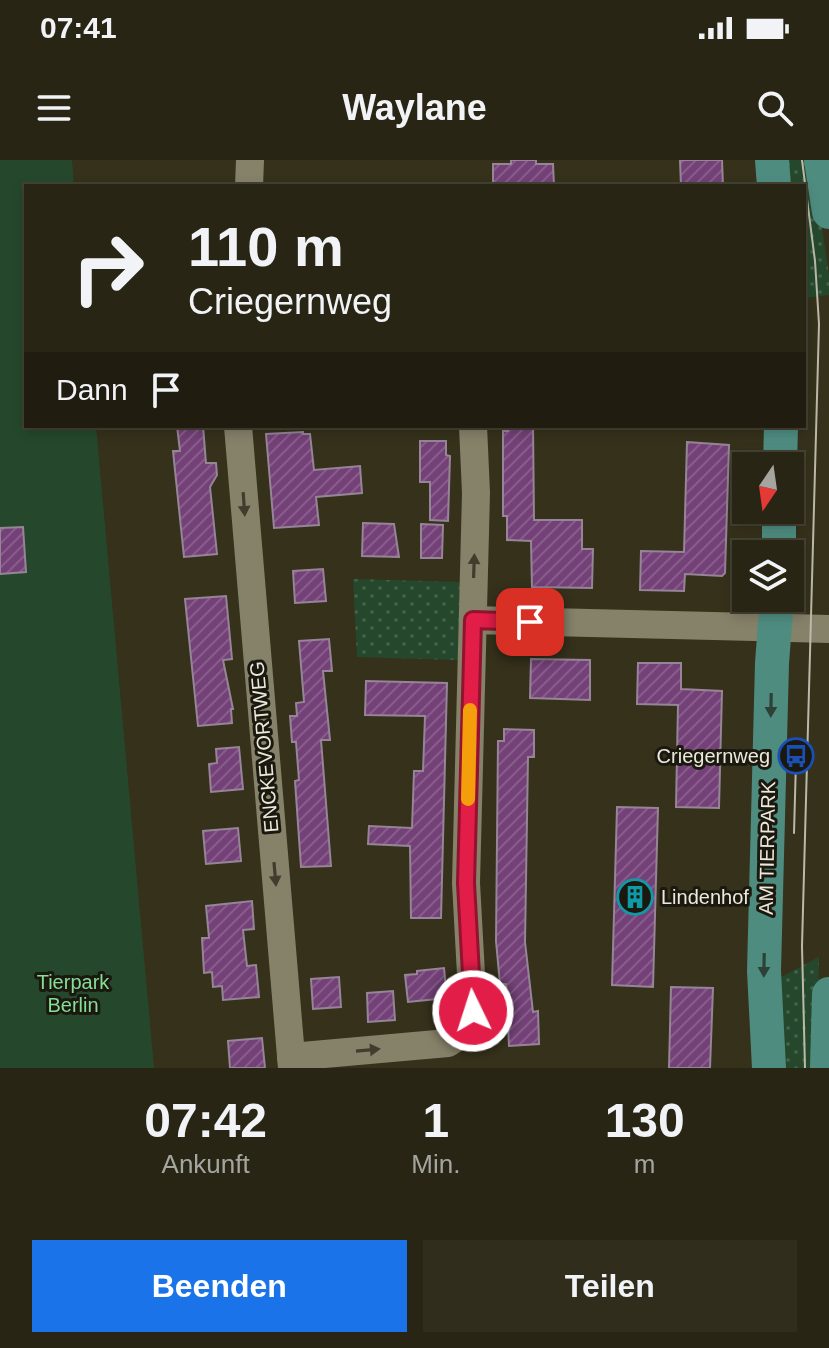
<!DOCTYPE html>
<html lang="de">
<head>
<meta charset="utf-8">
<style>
	:root { --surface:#282514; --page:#302d1d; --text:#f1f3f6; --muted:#a5a5a0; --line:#444234; --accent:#1a73e8 }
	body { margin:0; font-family:Helvetica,sans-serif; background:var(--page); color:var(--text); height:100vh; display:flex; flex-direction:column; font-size:30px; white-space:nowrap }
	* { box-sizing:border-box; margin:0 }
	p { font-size:26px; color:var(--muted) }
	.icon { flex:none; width:44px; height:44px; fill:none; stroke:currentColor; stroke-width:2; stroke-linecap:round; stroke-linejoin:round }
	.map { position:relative; height:908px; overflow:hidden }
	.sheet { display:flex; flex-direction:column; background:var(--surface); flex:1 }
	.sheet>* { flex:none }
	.top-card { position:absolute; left:24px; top:24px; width:782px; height:244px; border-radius:0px; box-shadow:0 4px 12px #0003,0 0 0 2px var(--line); background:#282514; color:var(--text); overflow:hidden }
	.needle { width:52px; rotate:193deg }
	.fabs { position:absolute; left:732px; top:292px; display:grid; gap:16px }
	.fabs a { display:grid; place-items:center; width:72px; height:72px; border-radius:0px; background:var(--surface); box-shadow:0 4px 12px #0003,0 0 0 2px var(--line); font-size:40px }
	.pin { position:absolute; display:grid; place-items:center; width:68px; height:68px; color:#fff; margin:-34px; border-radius:16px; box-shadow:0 4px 12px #0006 }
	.me { position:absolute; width:88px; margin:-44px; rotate:356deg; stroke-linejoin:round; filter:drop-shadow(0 0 6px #0008) }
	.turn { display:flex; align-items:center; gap:28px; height:168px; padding:0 32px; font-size:36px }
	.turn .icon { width:104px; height:104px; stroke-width:2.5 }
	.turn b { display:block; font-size:56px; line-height:68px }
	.then { display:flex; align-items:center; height:76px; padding:0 32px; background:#0003; gap:16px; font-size:30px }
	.eta { display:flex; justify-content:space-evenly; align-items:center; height:136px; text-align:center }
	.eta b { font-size:48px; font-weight:600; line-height:56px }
	.primary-button { display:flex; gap:16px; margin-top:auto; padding:16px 32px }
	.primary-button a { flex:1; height:92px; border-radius:0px; background:var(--accent); color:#fff; font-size:32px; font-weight:600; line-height:92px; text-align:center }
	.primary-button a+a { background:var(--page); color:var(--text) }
	.status { display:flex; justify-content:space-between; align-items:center; height:56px; padding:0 40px; background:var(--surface); direction:ltr }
	.status svg { height:22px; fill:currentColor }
	header { display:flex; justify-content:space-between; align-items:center; height:104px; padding:0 32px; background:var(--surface); font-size:36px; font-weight:600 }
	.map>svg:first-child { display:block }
	.grass { fill:url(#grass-dots) }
	.park { fill:#25482c }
	.building { fill:url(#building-hatch); stroke:#968497; stroke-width:2 }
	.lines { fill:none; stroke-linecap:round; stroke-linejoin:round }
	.minor { stroke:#868169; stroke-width:28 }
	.major { stroke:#4f8c80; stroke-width:34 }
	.tram { stroke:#bcb9aa; stroke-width:2 }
	.oneway { fill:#403d2e }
	.oneway2 { fill:#2d4137 }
	.route-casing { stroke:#92132f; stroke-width:20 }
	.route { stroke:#e11d48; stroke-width:14 }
	.slow { stroke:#f59e0b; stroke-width:14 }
	.labels { text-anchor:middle; stroke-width:6; stroke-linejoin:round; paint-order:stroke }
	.street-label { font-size:20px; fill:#ece9dc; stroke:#1b190f }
	.poi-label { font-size:20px; fill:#ece9dc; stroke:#1b190f; text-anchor:end }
	.park-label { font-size:20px; fill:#84de96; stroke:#1b190f }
</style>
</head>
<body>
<div class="status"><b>07:41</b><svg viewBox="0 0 49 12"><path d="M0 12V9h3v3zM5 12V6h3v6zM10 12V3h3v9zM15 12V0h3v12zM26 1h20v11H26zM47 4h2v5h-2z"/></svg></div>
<header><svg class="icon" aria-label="menu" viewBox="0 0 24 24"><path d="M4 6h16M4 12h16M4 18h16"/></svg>Waylane<svg class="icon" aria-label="search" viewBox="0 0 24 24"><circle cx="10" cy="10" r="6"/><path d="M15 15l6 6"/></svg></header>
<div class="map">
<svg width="829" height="908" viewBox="0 0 829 908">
	<defs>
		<pattern id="grass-dots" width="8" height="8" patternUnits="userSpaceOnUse" patternTransform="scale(2)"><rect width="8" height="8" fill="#25482c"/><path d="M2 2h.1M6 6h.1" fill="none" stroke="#45624a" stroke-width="1.8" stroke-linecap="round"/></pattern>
		<pattern id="building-hatch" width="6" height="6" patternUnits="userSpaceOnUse" patternTransform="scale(2)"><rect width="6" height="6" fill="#734177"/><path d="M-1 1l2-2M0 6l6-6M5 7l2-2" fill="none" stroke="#875c8a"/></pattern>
	</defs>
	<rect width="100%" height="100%" fill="#35311b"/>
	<g class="grass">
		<path d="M781,0h31l17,115v20l-25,3v-112h-20z"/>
		<path d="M353,419l107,3 -2,78 -101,-3z"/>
		<path d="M819,797l-2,111h-36l-7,-87z"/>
	</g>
	<path class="park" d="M0,0h72l2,26h-48v240h70l58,642h-154z"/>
	<g class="building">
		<path d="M511,0h25v4h17l1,22h-61v-22h18z"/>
		<path d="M680,0h42l1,26h-42z"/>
		<path d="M177,266h26l3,37h10l1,12 -7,12 7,67 -33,3 -11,-106h7z"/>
		<path d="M508,266h25l1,94h48v29h11l-1,39 -60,-1 -1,-46 -24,-1v-24h-4v-85h5z"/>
		<path d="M303,272v2h7l4,36 46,-4 2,27 -46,4 3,28 -45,3 -8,-94z"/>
		<path d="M420,281h26v14l4,1 -2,65 -18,-1v-38h-10z"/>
		<path d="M687,282l42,3 -4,128 -3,3 -37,-2 -1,17 -44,-1 1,-39 43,1z"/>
		<path d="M363,363l31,1 5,33 -37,-1z"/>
		<path d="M421,364l22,1 -1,33h-21z"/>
		<path d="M23,367l3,45 -26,2v-46z"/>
		<path d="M323,409l3,32 -31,2 -2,-32z"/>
		<path d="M226,436l6,63 -9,1 10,49h-2l1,14 -34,3 -13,-127z"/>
		<path d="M329,479l3,32h-9l7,69h-9l10,126 -30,1 -6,-86 4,-1 -3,-38h-4l-2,-26h7l-1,-13 8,-1 -5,-61z"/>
		<path d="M531,499l59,1v40l-60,-2z"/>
		<path d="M638,503h43v26l41,2 -3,117 -43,-1 2,-102 -41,-1z"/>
		<path d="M366,521l81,2 -6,235h-30l-1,-72 -42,-2 1,-18 43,2 2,-57h9l2,-55 -60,-1z"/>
		<path d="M504,569l30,1v27h-6l-3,185 8,70 5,-1 1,33 -30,2 -3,-62h-6l-4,-43 2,-200h6z"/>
		<path d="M239,587l4,42 -32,3 -2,-28 8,-1 -1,-14z"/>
		<path d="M617,647l41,1 -5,179 -41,-2z"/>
		<path d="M238,668l3,33 -35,3 -3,-33z"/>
		<path d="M252,741l2,28 -11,1 4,36 9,-1 3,32 -36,3 -1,-14 -9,1 -1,-15 -8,1 -2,-35h7l-3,-32z"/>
		<path d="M444,808l3,30 -39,4 -3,-27 12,-1v-3z"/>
		<path d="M339,817l2,30 -28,2 -2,-30z"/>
		<path d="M671,827l42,1 -3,80h-41z"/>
		<path d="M393,831l2,29 -27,2 -1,-29z"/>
		<path d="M262,878l3,30h-35l-2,-27z"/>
	</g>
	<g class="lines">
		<g class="minor">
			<path d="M249,26l1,-26"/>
			<path d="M238,266l54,642"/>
			<path d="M473,460l356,9"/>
			<path d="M291,897l157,-14 17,-11 8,-21 -7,-128 10,-390 -3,-67"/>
		</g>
		<g class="major">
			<path d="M772,0l2,26"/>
			<path d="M821,0l8,52"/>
			<path d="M780,306l1,-40"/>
			<path d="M779,394v-44"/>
			<path d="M769,908l-5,-97 8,-308 5,-65"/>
			<path d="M827,908l2,-74"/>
		</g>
		<g class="tram">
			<path d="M802,0l13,101 4,63 -17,622 3,122"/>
			<path d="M804,129l1,128"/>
			<path d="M794,673l2,-72"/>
		</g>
	</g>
	<defs><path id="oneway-solid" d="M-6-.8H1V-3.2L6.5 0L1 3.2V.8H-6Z" transform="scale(2)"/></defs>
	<g class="oneway">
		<use href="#oneway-solid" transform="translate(244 344) rotate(86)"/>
		<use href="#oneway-solid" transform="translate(474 406) rotate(-88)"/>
		<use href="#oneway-solid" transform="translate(275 714) rotate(85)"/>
		<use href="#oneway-solid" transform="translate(368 890) rotate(-5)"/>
	</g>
	<g class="oneway2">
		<use href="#oneway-solid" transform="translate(771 545) rotate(91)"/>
		<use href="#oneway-solid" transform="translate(764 805) rotate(91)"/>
	</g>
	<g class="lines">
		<defs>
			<path id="route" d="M473,851l-7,-128 7,-263 57,2"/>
		</defs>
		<use href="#route" class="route-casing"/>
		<use href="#route" class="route"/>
		<path class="slow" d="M468,639l2,-89"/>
	</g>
	<defs>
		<symbol id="bus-ring" viewBox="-11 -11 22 22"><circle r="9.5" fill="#1b190f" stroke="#1a4fb4" stroke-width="1.5"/><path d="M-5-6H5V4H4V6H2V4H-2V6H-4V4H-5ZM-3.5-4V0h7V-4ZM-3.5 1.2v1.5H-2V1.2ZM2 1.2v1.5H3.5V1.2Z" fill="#1a4fb4"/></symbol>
		<symbol id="building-ring" viewBox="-11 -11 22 22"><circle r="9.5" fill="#1b190f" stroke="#0f9aa8" stroke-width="1.5"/><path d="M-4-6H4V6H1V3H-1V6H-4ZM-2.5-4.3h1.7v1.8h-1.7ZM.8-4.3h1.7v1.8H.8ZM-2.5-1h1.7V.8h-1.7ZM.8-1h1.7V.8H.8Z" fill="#0f9aa8"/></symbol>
	</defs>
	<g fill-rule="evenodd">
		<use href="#bus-ring" x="776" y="576" width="40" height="40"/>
		<use href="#building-ring" x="615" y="717" width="40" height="40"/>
	</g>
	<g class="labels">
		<g class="street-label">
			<text transform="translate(264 587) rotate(-95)" y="7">ENCKEVORTWEG</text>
			<text transform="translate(767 688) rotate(-89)" y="7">AM TIERPARK</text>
		</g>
		<g class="poi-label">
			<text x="770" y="603">Criegernweg</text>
			<text x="661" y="744" text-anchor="start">Lindenhof</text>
		</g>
		<g class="park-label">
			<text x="73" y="829">Tierpark<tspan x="73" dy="23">Berlin</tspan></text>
		</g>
	</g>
</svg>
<div class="fabs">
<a><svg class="needle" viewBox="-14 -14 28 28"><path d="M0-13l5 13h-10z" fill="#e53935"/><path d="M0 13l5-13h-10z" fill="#a5a5a0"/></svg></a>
<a><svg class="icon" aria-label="layers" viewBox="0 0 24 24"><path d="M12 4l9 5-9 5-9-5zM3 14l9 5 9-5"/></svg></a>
</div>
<div class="pin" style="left:530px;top:462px;background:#d93025"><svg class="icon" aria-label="arrive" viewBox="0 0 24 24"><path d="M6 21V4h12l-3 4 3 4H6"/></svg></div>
<svg class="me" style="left:473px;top:851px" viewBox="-20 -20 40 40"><circle r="17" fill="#e11d48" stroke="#fff" stroke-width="3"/><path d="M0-11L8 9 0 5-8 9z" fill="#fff"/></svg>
<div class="top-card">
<div class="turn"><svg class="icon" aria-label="right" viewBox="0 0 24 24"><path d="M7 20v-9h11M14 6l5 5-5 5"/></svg><div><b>110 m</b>Criegernweg</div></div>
<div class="then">Dann<svg class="icon" aria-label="arrive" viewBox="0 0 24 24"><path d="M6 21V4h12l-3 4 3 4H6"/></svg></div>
</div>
</div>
<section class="sheet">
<div class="eta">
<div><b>07:42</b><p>Ankunft</p></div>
<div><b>1</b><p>Min.</p></div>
<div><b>130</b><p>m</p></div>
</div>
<div class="primary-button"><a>Beenden</a><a>Teilen</a></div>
</section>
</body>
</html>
